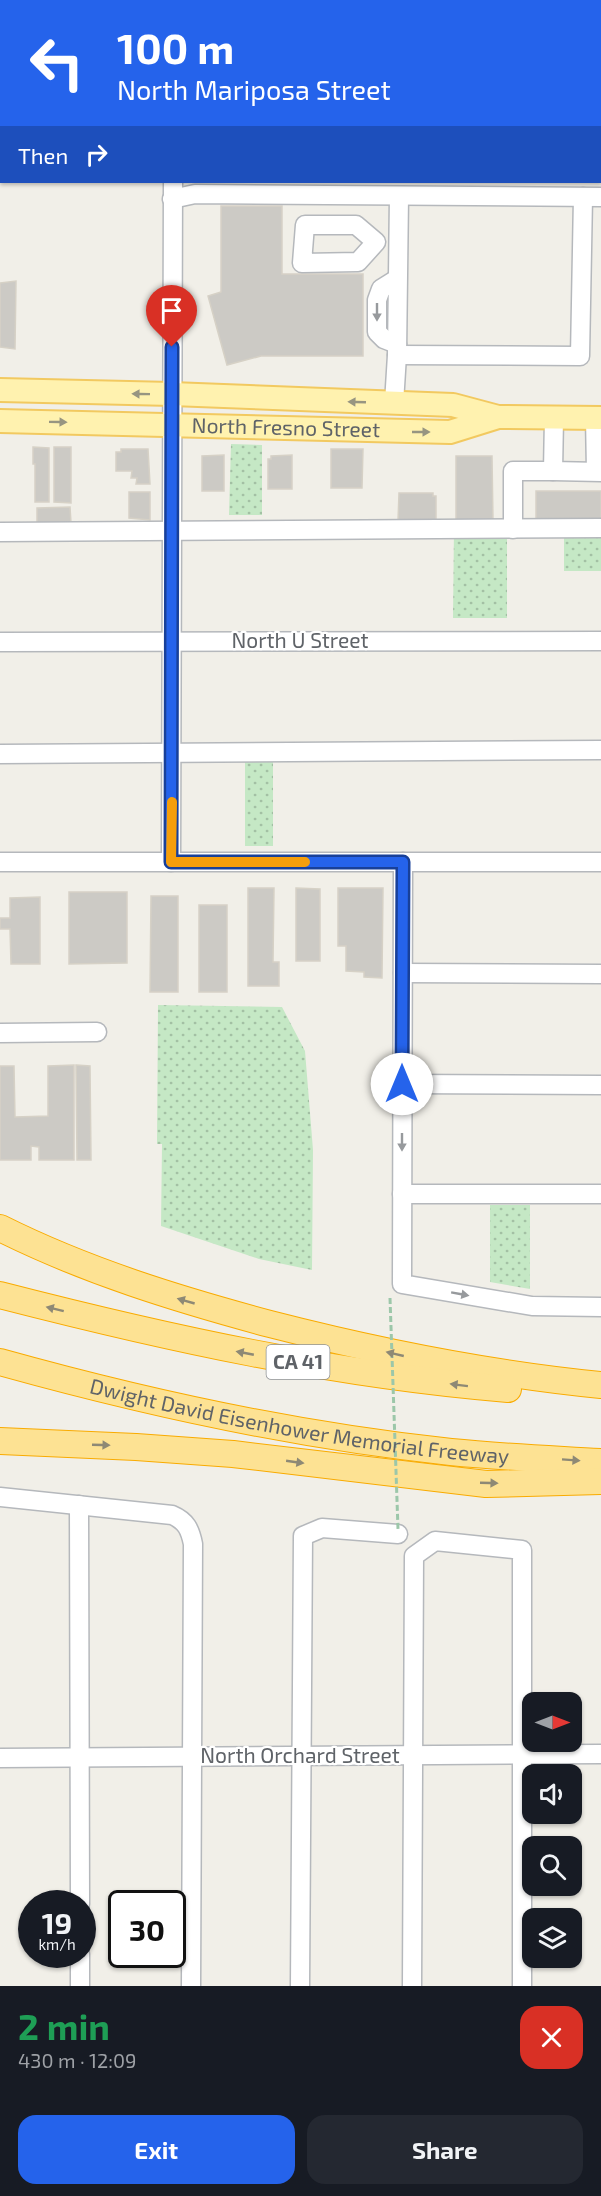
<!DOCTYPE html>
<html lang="en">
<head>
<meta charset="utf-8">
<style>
	:root { --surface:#171b24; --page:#242831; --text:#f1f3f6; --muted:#9ea1a6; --accent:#2563eb }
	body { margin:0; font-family:"Exo 2",sans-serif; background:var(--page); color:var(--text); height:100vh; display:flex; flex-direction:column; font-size:22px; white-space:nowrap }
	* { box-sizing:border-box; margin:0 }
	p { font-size:20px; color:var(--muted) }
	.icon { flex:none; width:33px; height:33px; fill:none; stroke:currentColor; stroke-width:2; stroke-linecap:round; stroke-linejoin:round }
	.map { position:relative; height:1986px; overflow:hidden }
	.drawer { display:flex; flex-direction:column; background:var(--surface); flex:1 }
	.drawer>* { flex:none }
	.banner { position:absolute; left:0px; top:0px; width:602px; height:183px; box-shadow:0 2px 4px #0004; background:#2563eb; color:#fff; overflow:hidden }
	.needle { width:39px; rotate:90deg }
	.buttons { position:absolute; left:522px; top:1692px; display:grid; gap:12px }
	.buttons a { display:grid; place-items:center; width:60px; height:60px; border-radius:12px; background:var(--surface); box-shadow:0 2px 4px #0004; font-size:30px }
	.speed { position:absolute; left:18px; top:1890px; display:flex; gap:12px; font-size:30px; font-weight:700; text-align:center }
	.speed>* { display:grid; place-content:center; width:78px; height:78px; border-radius:50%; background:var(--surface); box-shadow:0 2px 4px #0004; line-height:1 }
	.speed small { font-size:15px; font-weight:400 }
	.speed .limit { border:3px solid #111; border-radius:9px; background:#fff; color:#111 }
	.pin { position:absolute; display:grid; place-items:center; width:51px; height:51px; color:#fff; margin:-62px -26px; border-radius:50% 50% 50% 0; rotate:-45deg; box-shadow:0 0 6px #0007 }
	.pin .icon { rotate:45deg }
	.me { position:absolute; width:66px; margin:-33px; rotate:0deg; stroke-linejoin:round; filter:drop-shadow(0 0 4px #0008) }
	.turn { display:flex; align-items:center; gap:21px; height:126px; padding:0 18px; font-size:27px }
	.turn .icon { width:78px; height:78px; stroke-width:2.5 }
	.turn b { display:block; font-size:42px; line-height:51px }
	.then { display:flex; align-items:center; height:57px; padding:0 18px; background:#0003; gap:12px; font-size:22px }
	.round { display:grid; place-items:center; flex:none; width:63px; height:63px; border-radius:18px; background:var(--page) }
	.summary { display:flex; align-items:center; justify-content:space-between; height:102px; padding:0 18px }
	h1 { font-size:36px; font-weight:700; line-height:45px; color:#1e9e55 }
	.action { display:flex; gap:12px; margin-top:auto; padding:12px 18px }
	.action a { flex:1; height:69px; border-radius:18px; background:var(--accent); color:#fff; font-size:24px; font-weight:700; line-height:69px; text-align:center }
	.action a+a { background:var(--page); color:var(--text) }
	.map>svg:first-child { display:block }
	.grass { fill:url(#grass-dots) }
	.building { fill:#cccac5; stroke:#d6d1c6; stroke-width:1.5 }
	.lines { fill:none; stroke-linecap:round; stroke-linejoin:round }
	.minor-casing { stroke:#b5b8bc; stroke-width:21 }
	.major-casing { stroke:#f2c960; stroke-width:26 }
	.highway-casing { stroke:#f9ab00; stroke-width:28 }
	.minor { stroke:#fff; stroke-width:18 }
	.major { stroke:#fff2af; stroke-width:22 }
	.highway { stroke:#fde293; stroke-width:26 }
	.path-bridge { stroke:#9cc7a9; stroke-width:3; stroke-dasharray:6 3; stroke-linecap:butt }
	.oneway { fill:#979a9d }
	.oneway2 { fill:#979581 }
	.oneway3 { fill:#8e8975 }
	.route-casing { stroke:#184099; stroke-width:15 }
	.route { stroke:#2563eb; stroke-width:10 }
	.slow { stroke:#f59e0b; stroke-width:10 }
	.labels { text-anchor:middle; stroke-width:4.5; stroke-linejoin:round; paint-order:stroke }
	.shield { fill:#fff; stroke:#8f9295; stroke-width:1.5 }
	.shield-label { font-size:20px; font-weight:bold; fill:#5f6368 }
	.street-label { font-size:21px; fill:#5f6368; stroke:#fff }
</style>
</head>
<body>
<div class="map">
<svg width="601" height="1986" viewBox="0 0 601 1986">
	<defs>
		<pattern id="grass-dots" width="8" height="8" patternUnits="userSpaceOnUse" patternTransform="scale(1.5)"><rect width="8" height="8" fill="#c5e8c5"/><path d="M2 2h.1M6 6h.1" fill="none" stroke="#a3c0a4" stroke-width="1.8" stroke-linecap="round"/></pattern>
	</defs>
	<rect width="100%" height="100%" fill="#f1efe8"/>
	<g class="grass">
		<path d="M231,444l31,1v70h-33z"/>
		<path d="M454,527h53v91h-54z"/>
		<rect x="564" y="528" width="37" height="43"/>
		<rect x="245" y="755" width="28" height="91"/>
		<path d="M158,1005l124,2 23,44 8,99 -1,120 -53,-11 -98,-33 1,-82h-5z"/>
		<path d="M490,1205h40v84l-40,-7z"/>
	</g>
	<g class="building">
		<path d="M0,8h2l-2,169z"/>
		<rect x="600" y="22" width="1" height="156"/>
		<path d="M221,206h61v68h81v82h-102l-34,9 -19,-69 13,-4z"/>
		<path d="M16,281l-1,68 -15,-2v-64z"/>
		<path d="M33,447l16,1v54h-14v-38h-2z"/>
		<path d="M54,447h17v56l-17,-1z"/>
		<path d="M121,449h27l2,35h-14l1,-6h-6l1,-7h-16v-19h5z"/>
		<path d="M331,449h32l-1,39h-31z"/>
		<path d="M224,455v36h-22v-35z"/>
		<path d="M292,455v34h-24v-30h3v-3z"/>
		<path d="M456,456h36l1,65h-37z"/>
		<path d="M536,491h65v31l-65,-1z"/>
		<path d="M129,492h21v28l-21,-2z"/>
		<path d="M399,493h34v3h3v26l-38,-1z"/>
		<path d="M70,507l1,16 -34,1v-16z"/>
		<path d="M248,888h26l-1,74h6v24h-31z"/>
		<path d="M296,888l24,1v72h-24z"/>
		<path d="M338,888h45l-1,90 -18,-1v-5l-18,-1v-25h-8z"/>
		<path d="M69,892h58v71l-58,1z"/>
		<path d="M151,896h27v96h-28z"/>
		<path d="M40,897v67h-29l-1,-35h-10v-11h10v-20z"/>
		<rect x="199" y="905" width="28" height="87"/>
		<path d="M74,1065v95h-35v-13l-8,-1v14h-31v-94h14l1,51 33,-1v-50z"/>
		<path d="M76,1065l14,1 1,94h-14z"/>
	</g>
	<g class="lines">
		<defs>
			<g id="minor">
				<path d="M202,0v2"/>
				<path d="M172,199l23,-5 406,3"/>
				<path d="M305,225h51l20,17 -18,20 -56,1z"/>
				<path d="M397,344l-13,-5 -7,-7v-32l4,-11 16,-10"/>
				<path d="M397,355l183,1 3,-159"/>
				<path d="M394,403l3,-48 2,-159"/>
				<path d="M595,417l1,54"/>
				<path d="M554,418l-1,53 48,1"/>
				<path d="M513,529v-58h40"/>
				<path d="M0,532l601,-4"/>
				<path d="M0,642l601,-1"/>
				<path d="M0,754l601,-4"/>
				<path d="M0,862h601"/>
				<path d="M171,862l2,-680"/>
				<path d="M403,862l-1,422 130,22 69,1"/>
				<path d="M403,973l198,1"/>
				<path d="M0,1033l97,-1"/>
				<path d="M402,1084l199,1"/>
				<path d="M402,1194h199"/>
				<path d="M0,1497l172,18c14,6 18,14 21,29l-2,442"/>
				<path d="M79,1505l1,399"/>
				<path d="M0,1758l601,-4"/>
				<path d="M80,1986v-32"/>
				<path d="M300,1986l3,-450 19,-8 76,6"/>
				<path d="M412,1986l2,-430 21,-15 87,9v436"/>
			</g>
			<g id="major">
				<path d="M0,390l172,4 281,11 45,12 103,1"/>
				<path id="s1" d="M0,421l450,11 48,-15"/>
			</g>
			<g id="highway">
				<path d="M0,1228c86,43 177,71 270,96 109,28 219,50 331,61"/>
				<path d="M0,1295c167,43 335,80 508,94"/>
				<path id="s2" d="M0,1362c147,41 299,74 451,90 50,5 100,7 150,10"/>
				<path d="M0,1441l136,6 97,7 253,30 115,-3"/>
			</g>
		</defs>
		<use href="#minor" class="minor-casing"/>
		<use href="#major" class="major-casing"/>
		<use href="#highway" class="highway-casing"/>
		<use href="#minor" class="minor"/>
		<use href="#major" class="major"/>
		<use href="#highway" class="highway"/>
		<path class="path-bridge" d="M390,1298l8,231"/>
	</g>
	<defs><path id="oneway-solid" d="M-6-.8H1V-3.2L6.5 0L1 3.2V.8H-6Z" transform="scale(1.5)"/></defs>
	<g class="oneway">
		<use href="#oneway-solid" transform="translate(377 312) rotate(90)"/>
		<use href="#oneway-solid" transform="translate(402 1142) rotate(90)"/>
		<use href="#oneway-solid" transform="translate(460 1294) rotate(10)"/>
	</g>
	<g class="oneway2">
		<use href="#oneway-solid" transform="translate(141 394) rotate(-179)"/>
		<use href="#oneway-solid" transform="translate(357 402) rotate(-178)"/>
		<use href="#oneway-solid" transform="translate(58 422) rotate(1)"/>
		<use href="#oneway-solid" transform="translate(421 432)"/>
	</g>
	<g class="oneway3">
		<use href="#oneway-solid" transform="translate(186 1301) rotate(-164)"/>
		<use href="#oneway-solid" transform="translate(55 1309) rotate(-166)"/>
		<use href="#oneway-solid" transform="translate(245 1353) rotate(-169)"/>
		<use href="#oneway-solid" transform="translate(395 1354) rotate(-167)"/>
		<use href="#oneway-solid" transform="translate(459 1385) rotate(-173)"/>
		<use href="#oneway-solid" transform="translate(101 1445) rotate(2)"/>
		<use href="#oneway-solid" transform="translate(571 1460) rotate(4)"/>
		<use href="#oneway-solid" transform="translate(295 1462) rotate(8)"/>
		<use href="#oneway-solid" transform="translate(489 1483) rotate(2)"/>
	</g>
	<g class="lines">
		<defs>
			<path id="route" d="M172,347l-1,515h232l-1,222"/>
		</defs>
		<use href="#route" class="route-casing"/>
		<use href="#route" class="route"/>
		<path class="slow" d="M172,802l-1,60h134"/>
	</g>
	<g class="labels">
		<rect class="shield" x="266.5" y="1345" width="63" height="34" rx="4.5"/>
		<g class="shield-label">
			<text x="298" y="1369">CA 41</text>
		</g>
		<g class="street-label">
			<text dy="7" stroke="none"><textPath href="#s1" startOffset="286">North Fresno Street</textPath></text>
			<text x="300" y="648">North U Street</text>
			<text dy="7" stroke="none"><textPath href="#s2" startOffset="306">Dwight David Eisenhower Memorial Freeway</textPath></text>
			<text x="300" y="1763">North Orchard Street</text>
		</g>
	</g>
</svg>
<div class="buttons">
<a><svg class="needle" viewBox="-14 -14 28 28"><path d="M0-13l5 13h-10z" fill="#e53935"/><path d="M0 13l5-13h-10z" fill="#9ea1a6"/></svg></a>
<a><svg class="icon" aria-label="sound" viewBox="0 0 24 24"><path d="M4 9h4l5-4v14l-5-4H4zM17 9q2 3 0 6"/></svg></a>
<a><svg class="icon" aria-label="search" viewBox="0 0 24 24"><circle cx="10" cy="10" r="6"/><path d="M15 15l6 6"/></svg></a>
<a><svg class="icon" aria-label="layers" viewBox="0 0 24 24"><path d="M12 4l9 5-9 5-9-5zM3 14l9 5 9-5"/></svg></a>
</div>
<div class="speed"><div>19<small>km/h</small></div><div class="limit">30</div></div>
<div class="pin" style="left:172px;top:347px;background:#d93025"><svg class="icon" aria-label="arrive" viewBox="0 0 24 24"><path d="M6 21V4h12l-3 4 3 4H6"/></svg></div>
<svg class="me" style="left:402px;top:1084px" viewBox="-20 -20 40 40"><circle r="19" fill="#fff"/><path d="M0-13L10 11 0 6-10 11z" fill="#2563eb"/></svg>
<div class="banner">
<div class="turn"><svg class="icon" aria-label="left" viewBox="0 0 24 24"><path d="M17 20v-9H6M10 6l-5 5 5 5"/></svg><div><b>100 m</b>North Mariposa Street</div></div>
<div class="then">Then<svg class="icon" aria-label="right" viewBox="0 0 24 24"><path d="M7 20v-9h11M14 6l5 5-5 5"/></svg></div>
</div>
</div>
<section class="drawer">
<div class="summary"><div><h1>2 min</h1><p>430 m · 12:09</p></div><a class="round" style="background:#d93025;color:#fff"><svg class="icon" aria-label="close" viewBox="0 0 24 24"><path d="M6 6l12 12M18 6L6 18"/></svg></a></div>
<div class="action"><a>Exit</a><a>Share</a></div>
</section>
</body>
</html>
